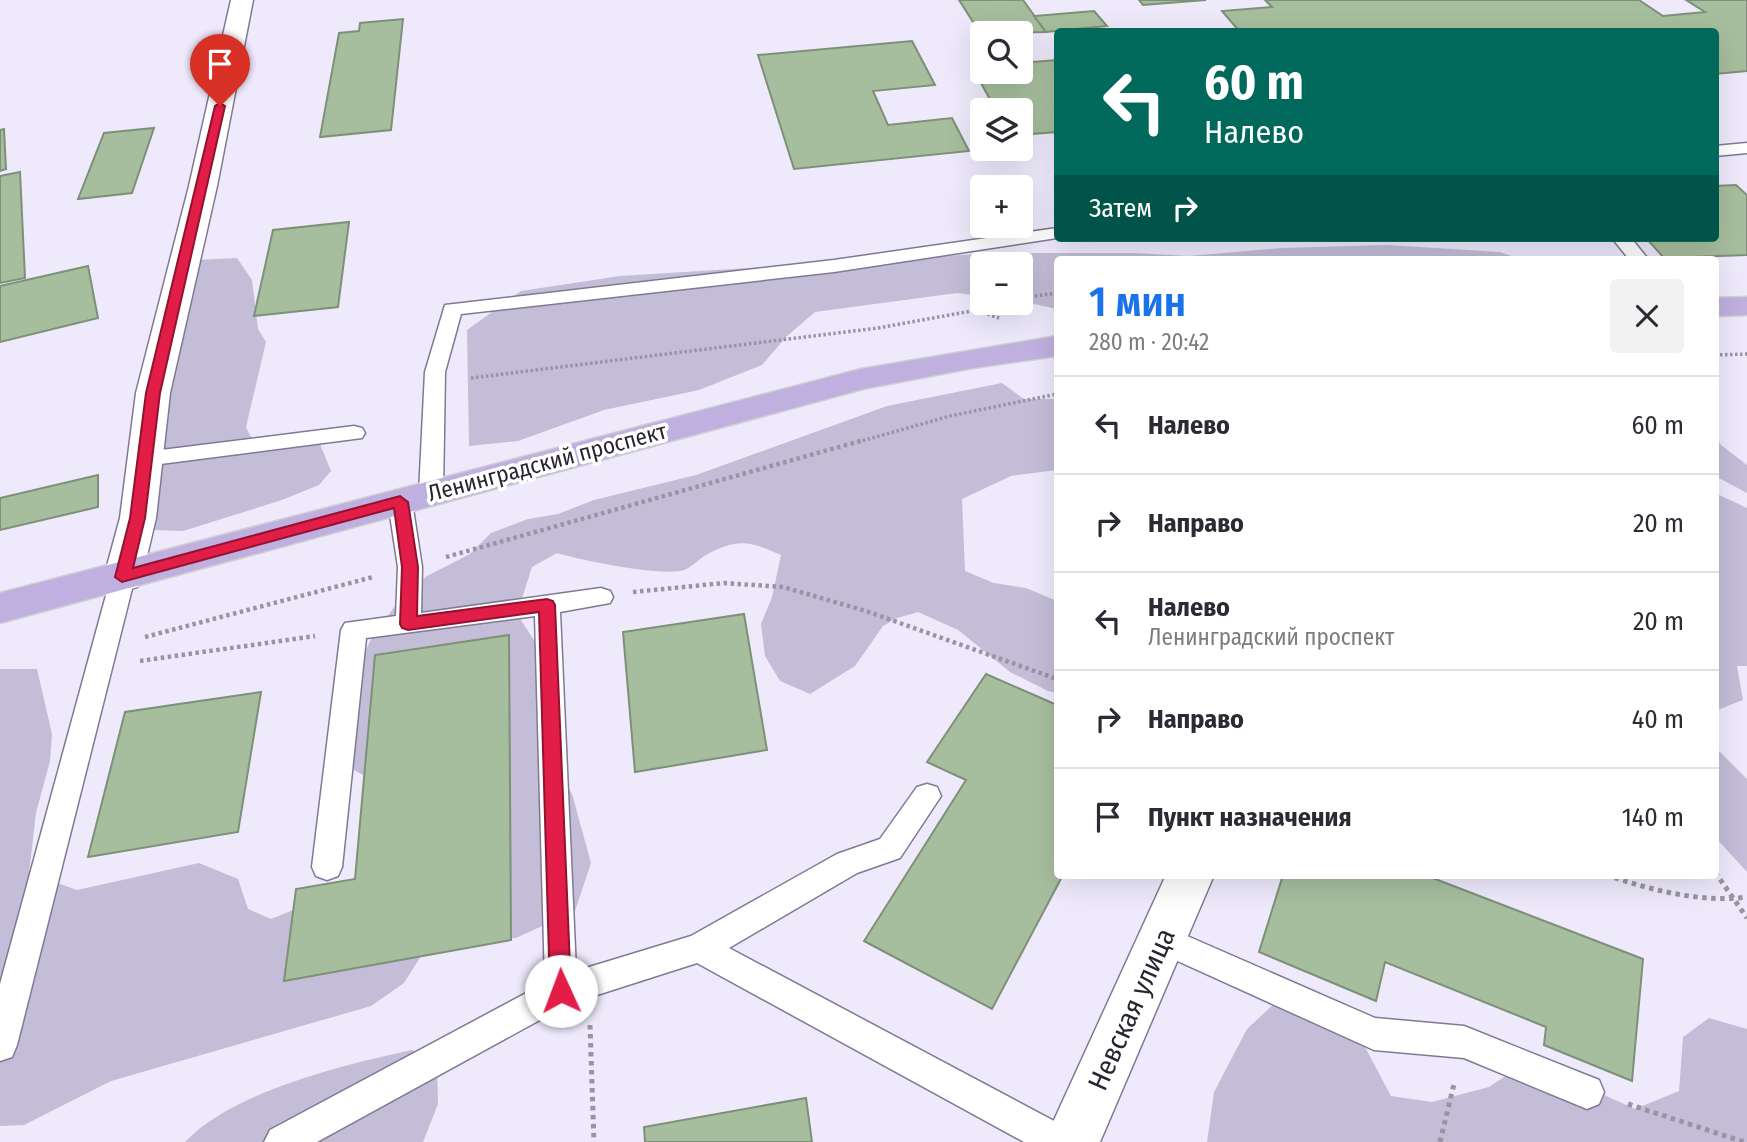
<!DOCTYPE html>
<html lang="ru">
<head>
<meta charset="utf-8">
<style>
	:root { --surface:#fff; --page:#f2f2f3; --text:#2b2b33; --muted:#7c7c81; --line:#e1e1e2; --accent:#1a73e8 }
	body { margin:0; font-family:"Fira Sans Condensed",sans-serif; background:var(--page); color:var(--text); height:100vh; display:flex; flex-direction:column; font-size:26px; white-space:nowrap }
	* { box-sizing:border-box; margin:0 }
	p { font-size:23px; color:var(--muted) }
	.icon { flex:none; width:38px; height:38px; fill:none; stroke:currentColor; stroke-width:2; stroke-linecap:round; stroke-linejoin:round }
	.map { position:relative; flex:1; overflow:hidden }
	.panel { position:absolute; left:1054px; top:256px; width:665px; height:623px; display:flex; flex-direction:column; background:var(--surface); border-radius:7px; box-shadow:0 7px 28px #0002 }
	.panel>* { flex:none }
	.guide { position:absolute; left:1054px; top:28px; width:665px; height:214px; border-radius:7px; box-shadow:0 7px 28px #0002; background:#00695c; color:#fff; overflow:hidden }
	.tools { position:absolute; left:970px; top:21px; display:grid; gap:14px }
	.tools a { display:grid; place-items:center; width:63px; height:63px; border-radius:7px; background:var(--surface); box-shadow:0 7px 28px #0002; font-size:35px }
	.pin { position:absolute; display:grid; place-items:center; width:60px; height:60px; color:#fff; margin:-72px -30px; border-radius:50% 50% 50% 0; rotate:-45deg; box-shadow:0 0 7px #0007 }
	.pin .icon { rotate:45deg }
	.me { position:absolute; width:77px; margin:-38px; rotate:358deg; stroke-linejoin:round; filter:drop-shadow(0 0 5px #0008) }
	.turn { display:flex; align-items:center; gap:24px; height:147px; padding:0 35px; font-size:32px }
	.turn .icon { width:91px; height:91px; stroke-width:2.5 }
	.turn b { display:block; font-size:49px; line-height:60px }
	.then { display:flex; align-items:center; height:66px; padding:0 35px; background:#0003; gap:14px; font-size:26px }
	.round { display:grid; place-items:center; flex:none; width:74px; height:74px; border-radius:7px; background:var(--page) }
	.summary { display:flex; align-items:center; justify-content:space-between; height:119px; padding:0 35px }
	h1 { font-size:42px; font-weight:600; line-height:52px; color:var(--accent) }
	ul { padding:0; list-style:none }
	li { display:flex; align-items:center; gap:21px; height:98px; padding:0 35px; border-top:2px solid var(--line) }
	li div { flex:1 }
	li b { display:block; font-size:26px }
	li em { font-style:normal }
	.map>svg:first-child { display:block }
	.green { fill:#c4bdd8 }
	.building { fill:#a7be9e; stroke:#7e9078; stroke-width:2 }
	.lines { fill:none; stroke-linecap:round; stroke-linejoin:round }
	.lane-casing { stroke:#807994; stroke-width:3 }
	.street-casing { stroke:#807994; stroke-width:3 }
	.primary-casing { stroke:#d0cfd1; stroke-width:3 }
	.path-far2 { stroke:#9894a3; stroke-width:3.5; stroke-dasharray:2.5 2.5; stroke-linecap:butt }
	.path-far1 { stroke:#9894a3; stroke-width:4.5; stroke-dasharray:3.5 3.5; stroke-linecap:butt }
	.path { stroke:#9894a3; stroke-width:5; stroke-dasharray:4.5 4.5; stroke-linecap:butt }
	.lane { fill:#fff; fill-rule:evenodd }
	.street { fill:#fff; fill-rule:evenodd }
	.primary { fill:#bfb0e0; fill-rule:evenodd }
	.route { fill:#e11d48; stroke:#92132f; stroke-width:2 }
	.labels { text-anchor:middle; stroke-width:7; stroke-linejoin:round; paint-order:stroke }
	.street-label { font-size:23px; fill:#282530; stroke:#fff }
	.near-street-label { font-size:28px; fill:#282530; stroke:#fff }
</style>
</head>
<body>
<div class="map">
<svg width="1747" height="1142" viewBox="0 0 1747 1142">
	<rect width="100%" height="100%" fill="#eeeafc"/>
	<g class="green">
		<path d="M1387,245l113,7 20,7h-463v50l-37,-8v-37h-38v32l-25,-3 -142,19 -28,24 -25,29 -63,25 -95,20 -86,31 -49,5 -2,-116 54,-39 99,-15 373,-23h141l55,3 93,-8z"/>
		<path d="M237,258l15,22 6,49 8,13 -20,85 10,20 64,-3 11,27 -12,14 -37,15 -99,31 -29,-1 -15,-42 55,-228z"/>
		<path d="M1002,383l22,16h33v71l-46,6 -49,23 3,72 29,12 32,5 31,13v92l-9,-2 -38,-19 -52,-42 -40,-18 -21,6 -14,8 -28,40 -45,28 -30,-13 -15,-25 -4,-32 11,-27 9,-42c-31,-14 -44,-17 -75,0 -7,4 -14,12 -22,15 -23,7 -103,-10 -127,-17l-25,14 -15,47 30,46 3,95 22,39 19,69 -16,48 -59,27 -30,3 -110,-159 -22,-12 -9,-42 8,-46 17,-41 27,-38 30,-27 43,-22 21,-21 37,-14 30,-5 36,-14 102,-25 191,-69z"/>
		<path d="M1715,435l6,10 26,20v28l-32,-17z"/>
		<path d="M1715,493l32,15v158h-10l6,34 -28,11z"/>
		<path d="M0,669h37l15,65 -2,27 -14,52 -7,60 48,17 122,-27 39,16 10,30 23,10 42,-17 120,35 -29,46 -33,23 -260,75 -87,44 -24,1z"/>
		<path d="M1715,747l32,32v93l-32,-35z"/>
		<path d="M1290,989l47,18 28,40 26,49 41,6 57,-15 24,-16 85,21 37,17 44,-18 4,-54 26,-19 38,11v113h-540l7,-50 33,-63z"/>
		<path d="M412,1050l25,14 1,40 -15,38h-238c46,-50 161,-78 227,-92z"/>
	</g>
	<g class="building">
		<path d="M959,0h64l23,32 -64,1v3z"/>
		<path d="M1139,0h67l-63,5z"/>
		<path d="M1265,0h374l24,16 42,-4 -19,-12h61v71l-32,3v-42h-475l-18,-21 50,-4z"/>
		<path d="M1094,11l13,15 -61,6 -12,-16z"/>
		<path d="M403,19l-12,111 -71,7 19,-104 20,-2 1,-8z"/>
		<path d="M912,41l23,44 -62,6 15,34 64,-7 17,33 -175,18 -36,-114z"/>
		<path d="M1057,60v72l-37,3v-25h-24l-24,-43 10,-1v6h38v-9z"/>
		<path d="M154,128l-22,65 -54,6 26,-66z"/>
		<path d="M4,129l2,40 -6,2v-41z"/>
		<path d="M20,172l5,106 -25,5v-107z"/>
		<path d="M1736,185l11,10v60l-83,3 -18,-20h69v-52z"/>
		<path d="M349,222l-11,85 -84,9 19,-86z"/>
		<path d="M88,266l10,52 -98,24v-56z"/>
		<path d="M98,475v32l-98,23v-32z"/>
		<path d="M744,614l23,136 -132,22 -12,-140z"/>
		<path d="M509,635l2,305 -227,41 12,-92 59,-10 20,-224z"/>
		<path d="M986,674l71,31v170h6l-71,134 -128,-68 102,-161 -39,-18z"/>
		<path d="M261,692l-23,140 -150,25 37,-145z"/>
		<path d="M1283,875h142l218,84 -11,122 -88,-36 2,-18 -161,-65 -9,39 -117,-49z"/>
		<path d="M806,1098l6,44h-167l-1,-15z"/>
	</g>
	<g class="lines">
		<defs>
			<g id="lane">
				<path d="M1747,143v10l-32,3v-10z"/>
				<path d="M1057,228v10l-223,34 -373,42 -16,58 -2,121 -4,6 -8,2 -8,-2 -4,-6 6,-121 20,-67 389,-45z"/>
				<path d="M1612,238h19l17,21h-19z"/>
				<path d="M354,426l8,2 3,5 -3,5 -217,28 -8,-2 -3,-5 3,-5 8,-2z"/>
				<path d="M400,494l8,2 4,6 10,65 -1,46 180,-25 9,3 3,6 -3,6 -50,9 16,359 115,-35 146,-82 43,-15 37,-52 10,-3 10,3 4,9 -41,62 -43,15 -128,75 342,182 6,12h-53l-327,-179 -128,41 -252,138h-53l6,-12 275,-147 -10,-367 -169,22 -24,229 -4,9 -11,4 -11,-4 -4,-9 29,-237 4,-7 51,-7 2,-49 -10,-65 4,-6z"/>
				<path d="M123,568l9,3 3,6 -118,468 -5,12 -12,4v-77l111,-407 3,-6z"/>
				<path d="M1162,925l213,93 89,8 135,54 5,12 -5,12 -12,5 -123,-51 -90,-8 -223,-101 -5,-10 5,-10z"/>
			</g>
			<g id="street">
				<path d="M231,0h22l-36,186 -47,207 -14,125 -14,59 -5,10 -14,4 -14,-4 -5,-10 16,-59 16,-125 53,-207z"/>
				<path d="M1166,875h48l-114,267h-56z"/>
			</g>
			<g id="primary">
				<path d="M1747,297v18l-32,1v-18z"/>
				<path d="M1057,336v20l-84,12 -110,21 -863,234v-30l861,-224z"/>
			</g>
		</defs>
		<use href="#lane" class="lane-casing"/>
		<use href="#street" class="street-casing"/>
		<use href="#primary" class="primary-casing"/>
		<g class="path-far2">
			<path d="M1020,298l37,-5"/>
			<path d="M978,311l21,7"/>
			<path d="M1715,355l32,-1"/>
			<path d="M471,378l407,-50 99,-18 16,-7"/>
			<path d="M858,442l92,-26 107,-22"/>
		</g>
		<g class="path-far1">
			<path d="M446,557l418,-117"/>
			<path d="M633,592l91,-9 59,4 83,24 191,68"/>
			<path d="M145,637l228,-60"/>
			<path d="M140,661l175,-25"/>
		</g>
		<g class="path">
			<path d="M1715,872l32,46"/>
			<path d="M1606,875c46,15 93,28 141,22"/>
			<path d="M590,1025l4,117"/>
			<path d="M1628,1104l116,38"/>
			<path d="M1440,1142l14,-58"/>
		</g>
		<use href="#lane" class="lane"/>
		<use href="#street" class="street"/>
		<use href="#primary" class="primary"/>
	</g>
	<path class="route" d="M220,103l5,3 -65,287 -15,125 -12,50 267,-72 8,6 10,65 -1,49 130,-17 6,2 2,4 16,386 -3,7 -7,3 -8,-3 -3,-7 -11,-379 -131,18 -6,-2 -2,-4 2,-57 -8,-59 -272,74 -7,-5 15,-59 16,-125 69,-287z"/>
	<g class="labels">
		<g class="street-label">
			<text transform="translate(547 462) rotate(-15)" y="8">Ленинградский проспект</text>
		</g>
		<g class="near-street-label">
			<text transform="translate(1131 1009) rotate(-66)" y="10">Невская улица</text>
		</g>
	</g>
</svg>
<div class="tools">
<a><svg class="icon" aria-label="search" viewBox="0 0 24 24"><circle cx="10" cy="10" r="6"/><path d="M15 15l6 6"/></svg></a>
<a><svg class="icon" aria-label="layers" viewBox="0 0 24 24"><path d="M12 4l9 5-9 5-9-5zM3 14l9 5 9-5"/></svg></a>
<a>+</a>
<a>−</a>
</div>
<div class="pin" style="left:220px;top:106px;background:#d93025"><svg class="icon" aria-label="arrive" viewBox="0 0 24 24"><path d="M6 21V4h12l-3 4 3 4H6"/></svg></div>
<svg class="me" style="left:561px;top:991px" viewBox="-20 -20 40 40"><circle r="19" fill="#fff"/><path d="M0-13L10 11 0 6-10 11z" fill="#e11d48"/></svg>
<div class="guide">
<div class="turn"><svg class="icon" aria-label="left" viewBox="0 0 24 24"><path d="M17 20v-9H6M10 6l-5 5 5 5"/></svg><div><b>60 m</b>Налево</div></div>
<div class="then">Затем<svg class="icon" aria-label="right" viewBox="0 0 24 24"><path d="M7 20v-9h11M14 6l5 5-5 5"/></svg></div>
</div>
<section class="panel">
<div class="summary"><div><h1>1 мин</h1><p>280 m · 20:42</p></div><a class="round"><svg class="icon" aria-label="close" viewBox="0 0 24 24"><path d="M6 6l12 12M18 6L6 18"/></svg></a></div>
<ul>
<li><svg class="icon" aria-label="left" viewBox="0 0 24 24"><path d="M17 20v-9H6M10 6l-5 5 5 5"/></svg><div><b>Налево</b></div><em>60 m</em></li>
<li><svg class="icon" aria-label="right" viewBox="0 0 24 24"><path d="M7 20v-9h11M14 6l5 5-5 5"/></svg><div><b>Направо</b></div><em>20 m</em></li>
<li><svg class="icon" aria-label="left" viewBox="0 0 24 24"><path d="M17 20v-9H6M10 6l-5 5 5 5"/></svg><div><b>Налево</b><p>Ленинградский проспект</p></div><em>20 m</em></li>
<li><svg class="icon" aria-label="right" viewBox="0 0 24 24"><path d="M7 20v-9h11M14 6l5 5-5 5"/></svg><div><b>Направо</b></div><em>40 m</em></li>
<li><svg class="icon" aria-label="arrive" viewBox="0 0 24 24"><path d="M6 21V4h12l-3 4 3 4H6"/></svg><div><b>Пункт назначения</b></div><em>140 m</em></li>
</ul>
</section>
</div>
</body>
</html>
